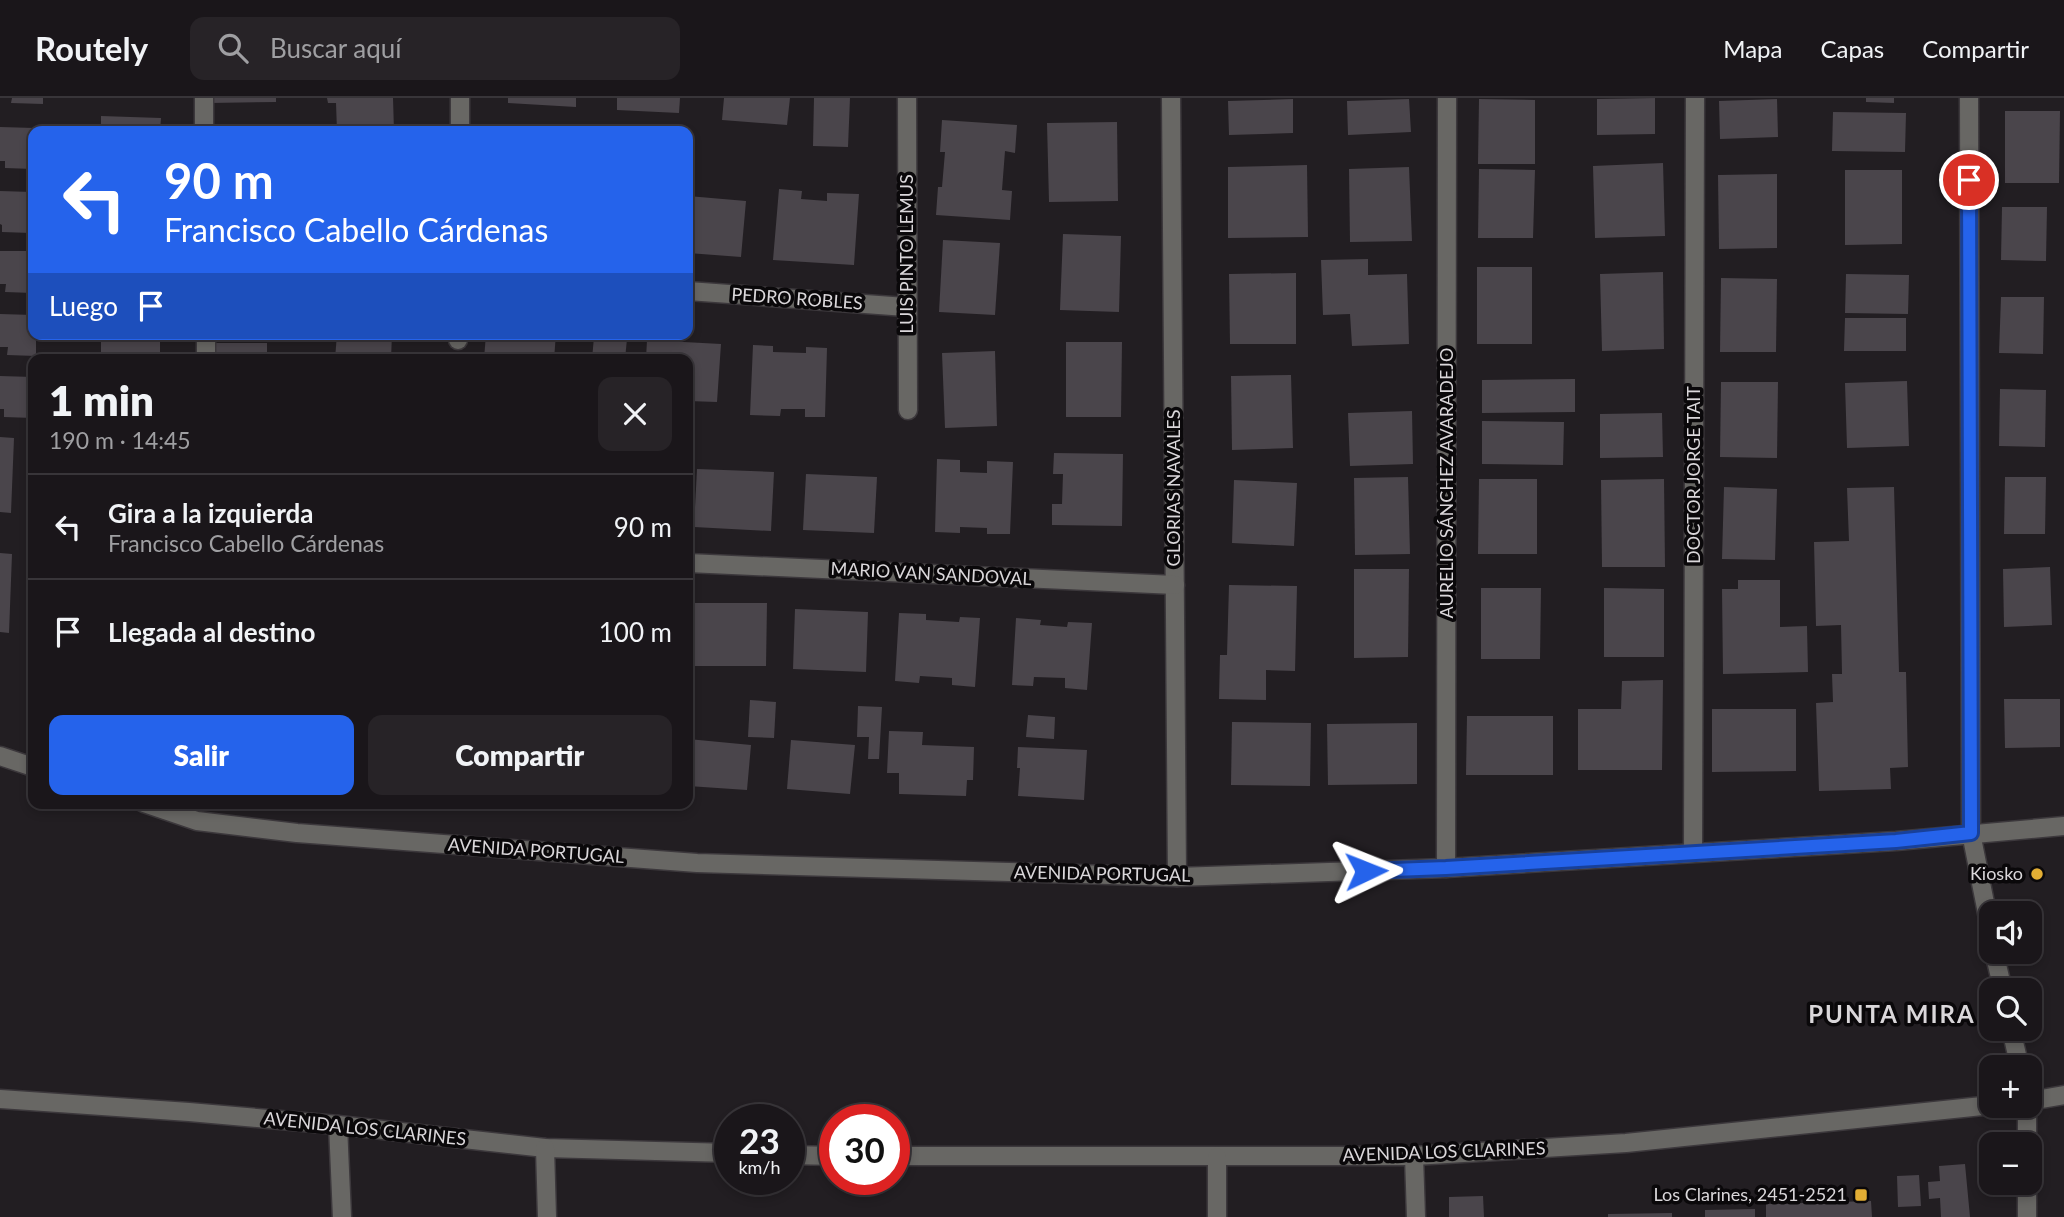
<!DOCTYPE html>
<html lang="es">
<head>
<meta charset="utf-8">
<style>
	:root { --surface:#1a161a; --page:#272327; --text:#f1f3f6; --muted:#9f9fa2; --line:#383539; --accent:#2563eb }
	body { margin:0; font-family:Lato,sans-serif; background:var(--page); color:var(--text); height:100vh; display:flex; flex-direction:column; font-size:26px; white-space:nowrap }
	* { box-sizing:border-box; margin:0 }
	p { font-size:23px; color:var(--muted) }
	.icon { flex:none; width:38px; height:38px; fill:none; stroke:currentColor; stroke-width:2; stroke-linecap:round; stroke-linejoin:round }
	.map { position:relative; flex:1; overflow:hidden }
	.sheet { position:absolute; left:28px; top:256px; width:665px; height:455px; display:flex; flex-direction:column; background:var(--surface); border-radius:14px; box-shadow:0 4px 10px #0003,0 0 0 2px var(--line) }
	.sheet>* { flex:none }
	.top-card { position:absolute; left:28px; top:28px; width:665px; height:214px; border-radius:14px; box-shadow:0 4px 10px #0003,0 0 0 2px var(--line); background:#2563eb; color:#fff; overflow:hidden }
	.tools { position:absolute; left:1979px; top:803px; display:grid; gap:14px }
	.tools a { display:grid; place-items:center; width:63px; height:63px; border-radius:14px; background:var(--surface); box-shadow:0 4px 10px #0003,0 0 0 2px var(--line); font-size:35px }
	.speed { position:absolute; left:714px; top:1006px; display:flex; gap:14px; font-size:35px; font-weight:700; text-align:center }
	.speed>* { display:grid; place-content:center; width:91px; height:91px; border-radius:50%; background:var(--surface); box-shadow:0 4px 10px #0003,0 0 0 2px var(--line); line-height:1 }
	.speed small { font-size:18px; font-weight:400 }
	.speed .limit { border:10px solid #d22; background:#fff; color:#111 }
	.pin { position:absolute; display:grid; place-items:center; width:60px; height:60px; color:#fff; margin:-30px; border:4px solid #fff; border-radius:50%; box-shadow:0 2px 7px #0007 }
	.me { position:absolute; width:77px; margin:-38px; rotate:88deg; stroke-linejoin:round; filter:drop-shadow(0 0 5px #0008) }
	.turn { display:flex; align-items:center; gap:24px; height:147px; padding:0 21px; font-size:32px }
	.turn .icon { width:91px; height:91px; stroke-width:2.5 }
	.turn b { display:block; font-size:49px; line-height:60px }
	.then { display:flex; align-items:center; height:66px; padding:0 21px; background:#0003; gap:14px; font-size:26px }
	.round { display:grid; place-items:center; flex:none; width:74px; height:74px; border-radius:14px; background:var(--page) }
	.summary { display:flex; align-items:center; justify-content:space-between; height:119px; padding:0 21px }
	h1 { font-size:42px; font-weight:800; line-height:52px }
	.cta { display:flex; gap:14px; margin-top:auto; padding:14px 21px }
	.cta a { flex:1; height:80px; border-radius:14px; background:var(--accent); color:#fff; font-size:28px; font-weight:800; line-height:80px; text-align:center }
	.cta a+a { background:var(--page); color:var(--text) }
	ul { padding:0; list-style:none }
	li { display:flex; align-items:center; gap:21px; height:105px; padding:0 21px; border-top:2px solid var(--line) }
	li div { flex:1 }
	li b { display:block; font-size:26px }
	li em { font-style:normal }
	header { display:flex; align-items:center; gap:42px; box-sizing:border-box; height:98px; padding:0 35px; background:var(--surface); border-bottom:2px solid var(--line) }
	header strong { font-size:33px }
	nav { display:flex; gap:38px; margin-inline-start:auto; font-size:24px }
	.search { width:490px; height:63px; background:var(--page); display:flex; align-items:center; gap:18px; box-sizing:border-box; padding:0 24px; border-radius:14px; color:var(--muted); font-size:26px }
	.map>svg:first-child { display:block }
	.building { fill:#4a454b }
	.lines { fill:none; stroke-linecap:round; stroke-linejoin:round }
	.minor-casing { stroke:#3c383c; stroke-width:21 }
	.minor { stroke:#686764; stroke-width:18 }
	.route-casing { stroke:#184099; stroke-width:18 }
	.route { stroke:#2563eb; stroke-width:12 }
	.poi-dot { fill:#e3ae34; stroke:#0a080a; stroke-width:2.5 }
	.labels { text-anchor:middle; stroke-width:7; stroke-linejoin:round; paint-order:stroke }
	.street-label { font-size:18px; fill:#dad7da; stroke:#0a080a }
	.poi-label { font-size:18px; fill:#dad7da; stroke:#0a080a; text-anchor:end }
	.district-label { font-size:24px; font-weight:bold; letter-spacing:2px; fill:#dad7da; stroke:#0a080a }
</style>
</head>
<body>
<header>
<strong>Routely</strong>
<div class="search"><svg class="icon" aria-label="search" viewBox="0 0 24 24"><circle cx="10" cy="10" r="6"/><path d="M15 15l6 6"/></svg>Buscar aquí</div>
<nav><a>Mapa</a><a>Capas</a><a>Compartir</a></nav>
</header>
<div class="map">
<svg width="2064" height="1119" viewBox="0 0 2064 1119">
	<rect width="100%" height="100%" fill="#221e22"/>
	<g class="building">
		<path d="M12,0h31v6l-32,-1z"/>
		<path d="M208,0h68v4l-67,1z"/>
		<path d="M327,0h66l1,33h-57l-1,-28h-8z"/>
		<path d="M508,0h68v9l-68,-4z"/>
		<path d="M617,0h63l-1,15 -62,-3z"/>
		<path d="M724,0h66l-3,27 -65,-5z"/>
		<path d="M814,0h36l-2,49 -35,-1z"/>
		<path d="M1655,0v36l-58,1v-36z"/>
		<path d="M1866,0h28v5l-28,-1z"/>
		<path d="M1293,1v34l-64,2 -1,-34z"/>
		<path d="M1409,1l2,33 -63,3 -1,-34z"/>
		<path d="M1479,1l56,1v64h-57z"/>
		<path d="M1777,1l1,38 -58,2 -1,-38z"/>
		<path d="M2005,13h55l-1,72h-54z"/>
		<path d="M1833,14l73,1 -1,39 -73,-1z"/>
		<path d="M101,18l60,2 -1,13h-59z"/>
		<path d="M942,22l75,5 -2,28 -10,-2 -3,39 10,1 -2,29 -74,-5 2,-28h4l3,-35h-5z"/>
		<path d="M1117,24l1,79 -69,1 -2,-79z"/>
		<path d="M0,29l35,1 -2,41 -28,-1v-7h-5z"/>
		<path d="M1663,65l2,73 -70,2 -2,-72z"/>
		<path d="M1307,67l1,72 -80,1v-71z"/>
		<path d="M1409,69l3,74 -62,1 -1,-73z"/>
		<path d="M1479,71l56,1 -2,68h-55z"/>
		<path d="M1845,72h57v74l-57,1z"/>
		<path d="M1777,76v74l-58,1 -1,-74z"/>
		<path d="M779,91l23,2 -1,8 26,2v-8l32,1 -5,71 -81,-5z"/>
		<path d="M0,93l32,1 -1,41 -29,-1v-7l-2,-1z"/>
		<path d="M688,98l58,5 -5,56 -53,-4z"/>
		<path d="M2002,109h45l-1,54 -45,-1z"/>
		<path d="M1063,136l58,2 -2,76 -59,-2z"/>
		<path d="M943,142l57,3 -5,72 -56,-3z"/>
		<path d="M0,153h33v42l-28,-1 1,-8h-6z"/>
		<path d="M1368,161v16l39,-1 2,70 -57,2 -2,-32 -27,1 -2,-55z"/>
		<rect x="1477" y="169" width="55" height="77"/>
		<path d="M1663,174l1,77 -62,2 -2,-77z"/>
		<path d="M1296,175v71h-66l-1,-70z"/>
		<path d="M1846,176l63,1 -1,39 -63,-1z"/>
		<path d="M1721,180l56,1 -1,73h-56z"/>
		<path d="M2001,199h43l-1,57 -44,-1z"/>
		<path d="M0,216l33,1v19h3v22l-29,-1 1,-8h-8z"/>
		<path d="M1845,220h61v33h-62z"/>
		<rect x="101" y="236" width="59" height="25"/>
		<path d="M337,236h55l-1,25h-56z"/>
		<path d="M486,236h70l-2,25h-70z"/>
		<path d="M594,239l33,2 -2,20h-33z"/>
		<path d="M647,242l74,4 -4,58 -29,-1v-42h-42z"/>
		<path d="M1066,244h56l-1,75h-55z"/>
		<rect x="210" y="245" width="57" height="16"/>
		<path d="M753,247l20,1v6l33,1v-6l21,1 -2,69h-20v-8h-24l-1,7 -30,-1z"/>
		<path d="M995,253l2,75 -52,2 -3,-75z"/>
		<path d="M1291,277l2,73 -61,2 -1,-74z"/>
		<path d="M0,278l33,1v41l-29,-1v-8h-4z"/>
		<path d="M1575,281v33l-93,1v-33z"/>
		<path d="M1907,283l2,65 -62,2 -2,-65z"/>
		<path d="M1721,284h57l-1,76 -57,-1z"/>
		<path d="M2000,291l46,1 -1,57 -46,-1z"/>
		<path d="M1412,313l1,53 -63,2 -2,-53z"/>
		<path d="M1662,315l1,44 -63,1v-44z"/>
		<path d="M1482,323l82,1 -1,43 -81,-1z"/>
		<path d="M0,339l14,1 -3,75 -11,-1z"/>
		<path d="M1054,355l69,1 -1,72 -70,-1v-21h10l1,-30h-10z"/>
		<path d="M937,361l23,1v12l27,1v-12l26,1 -3,72h-23v-6l-27,-1v6l-25,-1z"/>
		<path d="M697,371l77,3 -3,59 -77,-4z"/>
		<path d="M806,376l71,3 -3,56 -71,-3z"/>
		<path d="M1408,379l2,77 -55,1 -1,-77z"/>
		<path d="M2005,379h41l-1,57h-41z"/>
		<path d="M1479,381h58v75h-59z"/>
		<path d="M1664,381l1,88h-63l-1,-87z"/>
		<path d="M1234,382l63,3 -3,63 -62,-3z"/>
		<path d="M1724,389l53,2 -2,71 -53,-1z"/>
		<path d="M1894,389l5,185h7l2,95 -18,1 1,21 -72,2 -3,-88 17,-1 -1,-28h10l-1,-49 -25,1 -2,-84 35,-1 -2,-53z"/>
		<path d="M0,455l12,1 -3,79 -9,-1z"/>
		<path d="M2050,469l2,58 -48,2 -1,-58z"/>
		<path d="M1354,471h55l-1,88 -54,1z"/>
		<path d="M1738,482h42v47l27,-1 1,46 -85,2 -1,-85h16z"/>
		<path d="M1229,487l68,1 -2,85 -29,-1v30l-47,-1 1,-44h7z"/>
		<path d="M1481,490h60l-1,71h-59z"/>
		<path d="M1604,490l60,1v68h-60z"/>
		<path d="M688,505h79l-1,63h-78z"/>
		<path d="M795,511l73,3 -2,60 -73,-3z"/>
		<path d="M899,515l27,1v6l33,2 1,-5 20,1 -5,69 -23,-2v-7l-32,-2 -1,7 -24,-2z"/>
		<path d="M1016,520l25,2 -1,5 27,2 1,-5 24,1 -5,67 -22,-2v-10l-31,-1 -1,9 -21,-1z"/>
		<path d="M1663,582l-1,90h-84v-61h43l1,-28z"/>
		<path d="M2004,601h56v48l-55,1z"/>
		<path d="M750,602l26,2 -2,36 -26,-1z"/>
		<path d="M858,608l24,1 -3,52h-11l1,-22h-12z"/>
		<path d="M1712,611h84v62l-84,1z"/>
		<path d="M1028,617l27,2 -1,22 -28,-2z"/>
		<path d="M1467,618h86v59h-87z"/>
		<path d="M1232,624l79,1 -1,63 -79,-1z"/>
		<path d="M1417,625v61l-89,1 -1,-61z"/>
		<path d="M889,633l34,1 -1,13 52,2 -1,33h-6l-1,16 -67,-2v-21h-12z"/>
		<path d="M688,641l63,6 -4,45 -59,-4z"/>
		<path d="M791,642l64,5 -5,49 -63,-5z"/>
		<path d="M1018,649l69,3 -3,50 -66,-4 2,-28h-3z"/>
		<path d="M1965,1066l5,53h-29l-1,-19 -11,1 -1,-17 12,-1 -1,-15z"/>
		<path d="M1919,1077l2,31 -23,1 -1,-31z"/>
		<path d="M1483,1098l1,21h-35v-20z"/>
		<path d="M1871,1103l1,16h-106v-13z"/>
		<path d="M1755,1111v8h-50v-7z"/>
		<path d="M1672,1115v4h-64v-3z"/>
	</g>
	<g class="lines">
		<defs>
			<g id="minor">
				<path d="M204,0v33"/>
				<path d="M907,0l1,312"/>
				<path d="M1171,0l6,779"/>
				<path d="M1969,0l2,735 21,105"/>
				<path d="M460,33v-33"/>
				<path d="M688,193l218,16"/>
				<path d="M206,236v25"/>
				<path d="M458,242v-6"/>
				<path d="M688,465l487,22"/>
				<path d="M0,658l33,11"/>
				<path d="M144,705l53,18 100,12 400,30 480,14 269,-9 450,-27 168,-15"/>
				<path d="M1693,754l2,-754"/>
				<path d="M1446,770l1,-770"/>
				<path d="M1994,854l9,38"/>
				<path d="M2011,931l9,39"/>
				<path d="M0,1001l189,13 149,13 207,23 185,5"/>
				<path d="M2030,1003l34,-6"/>
				<path d="M2027,1008v38"/>
				<path d="M338,1027l4,92"/>
				<path d="M545,1050l2,69"/>
				<path d="M789,1057l46,1"/>
				<path d="M894,1058h520l212,-13 366,-38"/>
				<path d="M1414,1058l2,61"/>
				<path d="M1217,1059v60"/>
				<path d="M2027,1085v34"/>
			</g>
		</defs>
		<use href="#minor" class="minor-casing"/>
		<use href="#minor" class="minor"/>
	</g>
	<g class="lines">
		<defs>
			<path id="route" d="M1366,773l80,-3 450,-27 75,-8 -2,-653"/>
		</defs>
		<use href="#route" class="route-casing"/>
		<use href="#route" class="route"/>
	</g>
	<g class="poi-dot">
		<circle cx="2037" cy="776" r="7"/>
		<rect x="1854" y="1090" width="14" height="14" rx="3.5"/>
	</g>
	<g class="labels">
		<g class="street-label">
			<text transform="translate(907 156) rotate(-90)" y="6">LUIS PINTO LEMUS</text>
			<text transform="translate(797 201) rotate(4)" y="6">PEDRO ROBLES</text>
			<text transform="translate(1694 377) rotate(-90)" y="6">DOCTOR JORGE TAIT</text>
			<text transform="translate(1447 385) rotate(-90)" y="6">AURELIO SÁNCHEZ AVARADEJO</text>
			<text transform="translate(1174 390) rotate(-90)" y="6">GLORIAS NAVALES</text>
			<text transform="translate(931 476) rotate(3)" y="6">MARIO VAN SANDOVAL</text>
			<text transform="translate(536 753) rotate(4)" y="6">AVENIDA PORTUGAL</text>
			<text transform="translate(1102 776) rotate(1)" y="6">AVENIDA PORTUGAL</text>
			<text transform="translate(365 1031) rotate(6)" y="6">AVENIDA LOS CLARINES</text>
			<text transform="translate(1444 1054) rotate(-2)" y="6">AVENIDA LOS CLARINES</text>
		</g>
		<g class="poi-label">
			<text x="2023" y="782">Kiosko</text>
			<text x="1847" y="1103">Los Clarines, 2451-2521</text>
		</g>
		<g class="district-label">
			<text x="1892" y="925">PUNTA MIRA</text>
		</g>
	</g>
</svg>
<div class="tools">
<a><svg class="icon" aria-label="sound" viewBox="0 0 24 24"><path d="M4 9h4l5-4v14l-5-4H4zM17 9q2 3 0 6"/></svg></a>
<a><svg class="icon" aria-label="search" viewBox="0 0 24 24"><circle cx="10" cy="10" r="6"/><path d="M15 15l6 6"/></svg></a>
<a>+</a>
<a>−</a>
</div>
<div class="speed"><div>23<small>km/h</small></div><div class="limit">30</div></div>
<div class="pin" style="left:1969px;top:82px;background:#d93025"><svg class="icon" aria-label="arrive" viewBox="0 0 24 24"><path d="M6 21V4h12l-3 4 3 4H6"/></svg></div>
<svg class="me" style="left:1366px;top:773px" viewBox="-20 -20 40 40"><path d="M0-17L14 15 0 8-14 15z" fill="#2563eb" stroke="#fff" stroke-width="4"/></svg>
<div class="top-card">
<div class="turn"><svg class="icon" aria-label="left" viewBox="0 0 24 24"><path d="M17 20v-9H6M10 6l-5 5 5 5"/></svg><div><b>90 m</b>Francisco Cabello Cárdenas</div></div>
<div class="then">Luego<svg class="icon" aria-label="arrive" viewBox="0 0 24 24"><path d="M6 21V4h12l-3 4 3 4H6"/></svg></div>
</div>
<section class="sheet">
<div class="summary"><div><h1>1 min</h1><p>190 m · 14:45</p></div><a class="round"><svg class="icon" aria-label="close" viewBox="0 0 24 24"><path d="M6 6l12 12M18 6L6 18"/></svg></a></div>
<ul>
<li><svg class="icon" aria-label="left" viewBox="0 0 24 24"><path d="M17 20v-9H6M10 6l-5 5 5 5"/></svg><div><b>Gira a la izquierda</b><p>Francisco Cabello Cárdenas</p></div><em>90 m</em></li>
<li><svg class="icon" aria-label="arrive" viewBox="0 0 24 24"><path d="M6 21V4h12l-3 4 3 4H6"/></svg><div><b>Llegada al destino</b></div><em>100 m</em></li>
</ul>
<div class="cta"><a>Salir</a><a>Compartir</a></div>
</section>
</div>
</body>
</html>
